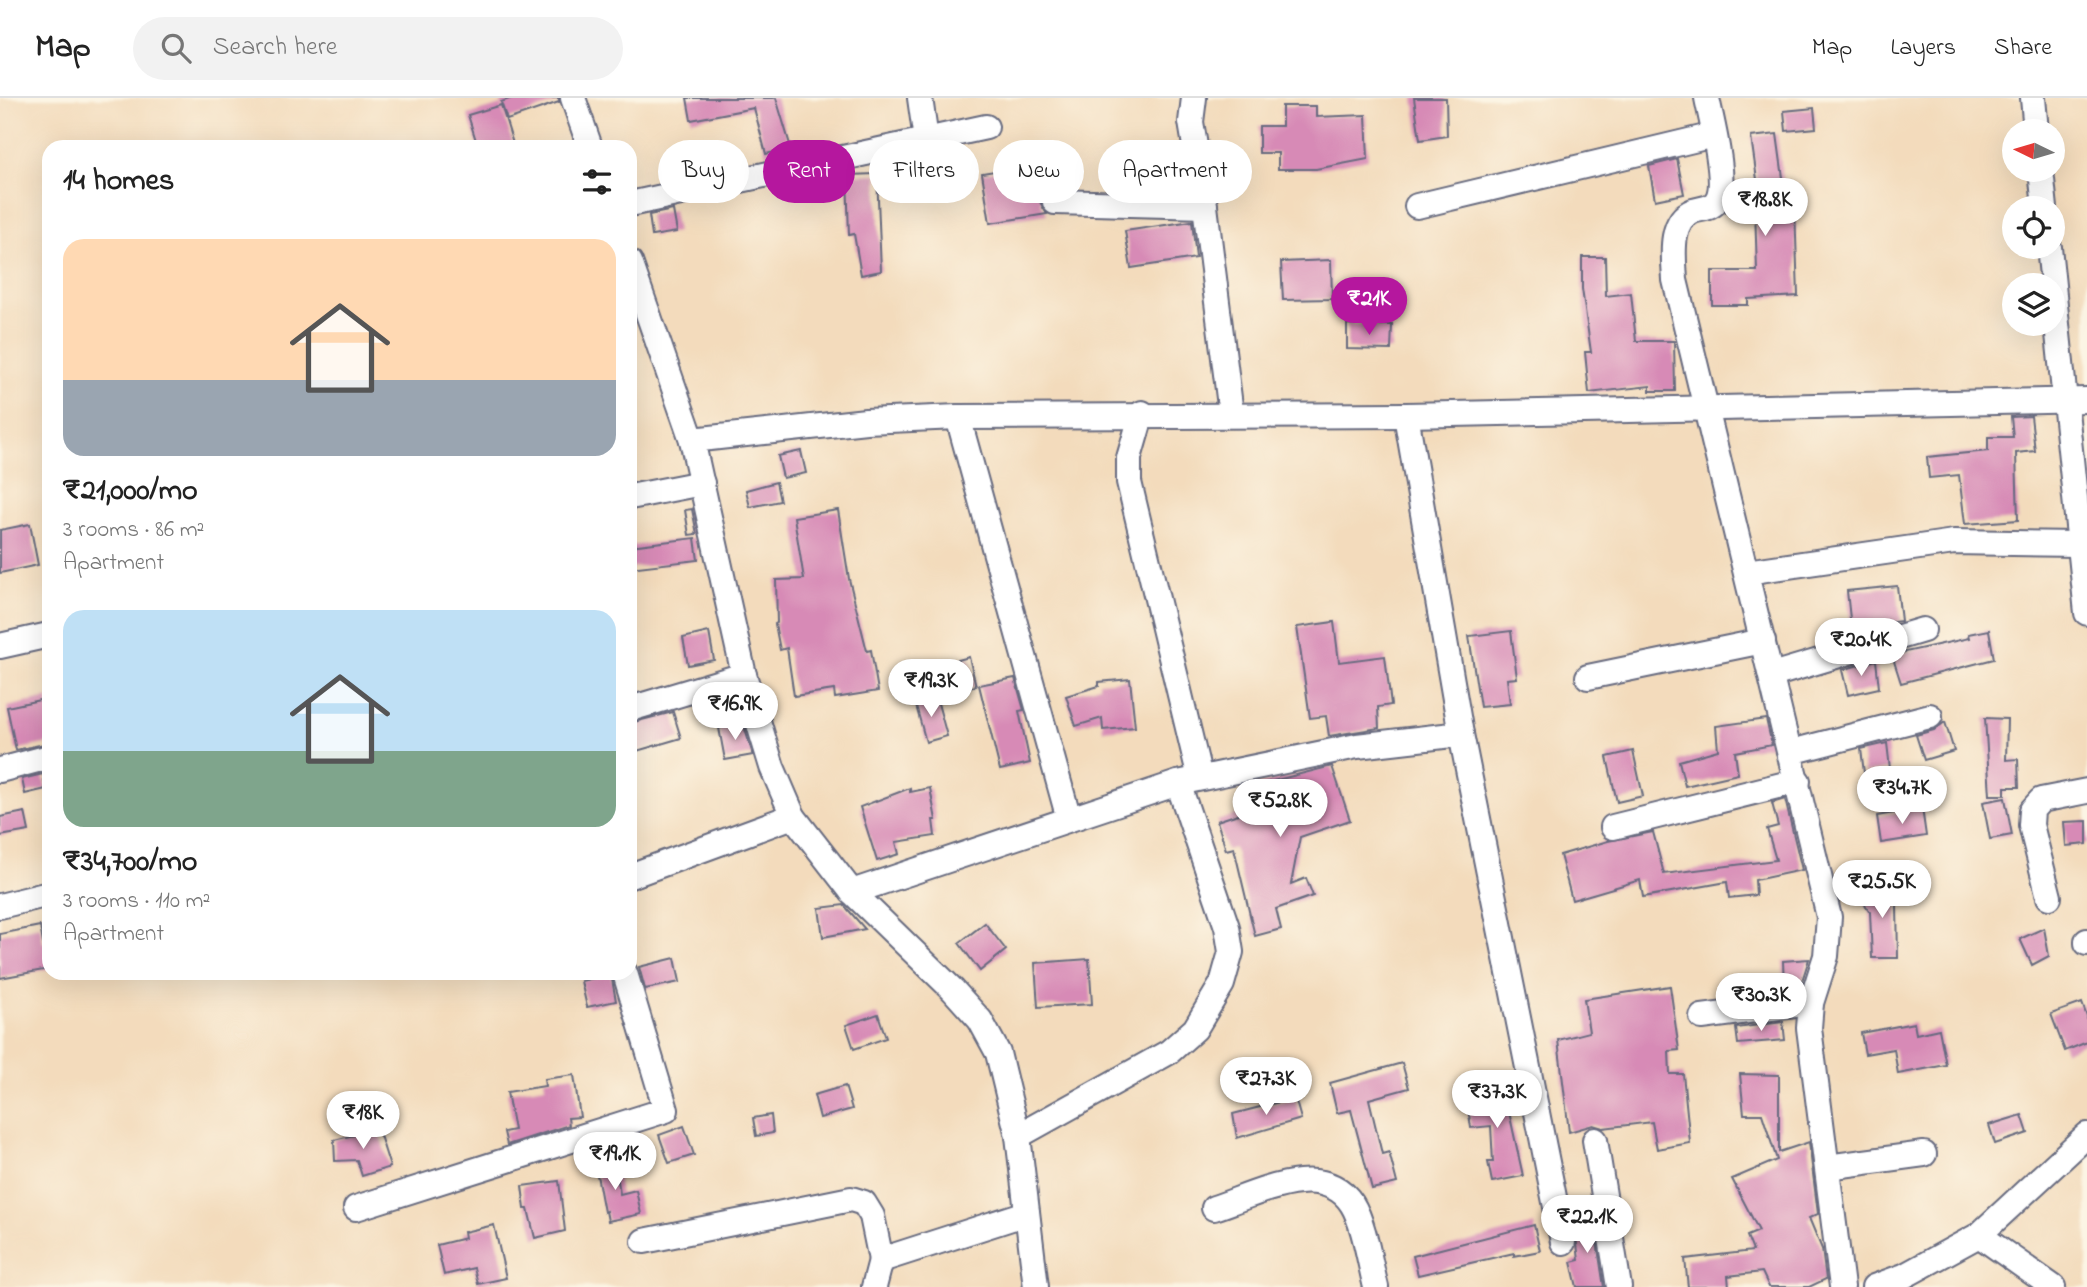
<!DOCTYPE html>
<html lang="en">
<head>
<meta charset="utf-8">
<style>
	:root { --surface:#fff; --page:#f2f2f2; --text:#222; --muted:#767676; --line:#e0e0e0; --accent:#b5179e }
	body { margin:0; font-family:"Indie Flower",sans-serif; background:var(--page); color:var(--text); height:100vh; display:flex; flex-direction:column; font-size:26px; white-space:nowrap }
	* { box-sizing:border-box; margin:0 }
	p { font-size:23px; color:var(--muted) }
	.icon { flex:none; width:38px; height:38px; fill:none; stroke:currentColor; stroke-width:2; stroke-linecap:round; stroke-linejoin:round }
	.map { position:relative; flex:1; overflow:hidden }
	.sheet { position:absolute; left:42px; top:42px; width:595px; height:840px; display:flex; flex-direction:column; background:var(--surface); border-radius:21px; box-shadow:0 7px 28px #0002 }
	.sheet>* { flex:none }
	.hud { position:absolute; left:658px; top:42px; width:665px; height:63px; display:flex; gap:14px }
	.needle { width:46px; rotate:275deg }
	.tools { position:absolute; left:2002px; top:21px; display:grid; gap:14px }
	.tools a { display:grid; place-items:center; width:63px; height:63px; border-radius:50%; background:var(--surface); box-shadow:0 7px 28px #0002; font-size:35px }
	.price { position:absolute; translate:-50% -60px; padding:0 16px; border-radius:24px; background:#fff; color:#222; font-size:23px; line-height:46px; filter:drop-shadow(0 2px 4px #0008) }
	.price::after { content:''; position:absolute; left:50%; top:42px; width:21px; height:16px; margin-left:-10px; background:inherit; clip-path:polygon(0 0,100% 0,50% 100%) }
	.price.on { background:var(--accent); color:#fff }
	ul { padding:0; list-style:none }
	li { display:grid; align-content:center; gap:14px; height:371px; padding:0 21px }
	li span { display:grid; place-items:center; height:217px; border-radius:21px; color:#555 }
	li>.icon { margin-inline-start:auto }
	span .icon { width:126px; height:126px; fill:#fffc; stroke-width:1 }
	li b { font-size:30px }
	h2 { display:flex; justify-content:space-between; align-items:center; height:84px; padding:0 21px; font-size:30px }
	.pill { padding:0 24px; border-radius:32px; background:var(--surface); box-shadow:0 7px 28px #0002; font-size:24px; line-height:63px }
	.pill.on { background:var(--accent); color:#fff }
	header { display:flex; align-items:center; gap:42px; box-sizing:border-box; height:98px; padding:0 35px; background:var(--surface); border-bottom:2px solid var(--line) }
	header strong { font-size:33px }
	nav { display:flex; gap:38px; margin-inline-start:auto; font-size:24px }
	.search { width:490px; height:63px; background:var(--page); display:flex; align-items:center; gap:18px; box-sizing:border-box; padding:0 24px; border-radius:38px; color:var(--muted); font-size:26px }
	.map>svg:first-child { display:block }
	.building { fill:#d78ab6 }
	.lines { fill:none; stroke-linecap:round; stroke-linejoin:round }
	.street-casing { stroke:#676b7f; stroke-width:28 }
	.street { stroke:#fff; stroke-width:24 }
</style>
</head>
<body>
<header>
<strong>Map</strong>
<div class="search"><svg class="icon" aria-label="search" viewBox="0 0 24 24"><circle cx="10" cy="10" r="6"/><path d="M15 15l6 6"/></svg>Search here</div>
<nav><a>Map</a><a>Layers</a><a>Share</a></nav>
</header>
<div class="map">
<svg width="2087" height="1189" viewBox="0 0 2087 1189">
	<rect width="100%" height="100%" fill="#fcf5e5"/>
	<filter id="ink" filterUnits="userSpaceOnUse"><feTurbulence type="fractalNoise" baseFrequency=".0143" numOctaves="2"/><feDisplacementMap in="SourceGraphic" scale="14" xChannelSelector="R" yChannelSelector="G"/><feConvolveMatrix kernelMatrix="1 2 1 2 8 2 1 2 1" color-interpolation-filters="sRGB"/></filter>
	<filter id="wash" filterUnits="userSpaceOnUse"><feTurbulence type="fractalNoise" baseFrequency=".00686" numOctaves="4" result="noise"/><feDisplacementMap in="SourceGraphic" scale="28" xChannelSelector="R" yChannelSelector="G"/><feGaussianBlur stdDeviation="1.57" result="paint"/><feColorMatrix in="noise" values="0 0 0 0 0 0 0 0 0 0 0 0 0 0 0 0 0 1.4 0 .05"/><feComposite in="paint" operator="in"/></filter>
	<g filter="url(#wash)">
		<rect width="100%" height="100%" fill="#f3dbbc"/>
		<g id="blocks">
			<g class="building">
				<path d="M 512,0 L 559,0 L 559,4 L 507,22 L 501,4 Z"/>
				<path d="M 687,0 L 776,0 L 791,50 L 766,56 L 754,10 L 691,22 Z"/>
				<path d="M 1414,0 L 1446,0 L 1447,38 L 1420,42 Z"/>
				<path d="M 501,7 L 514,49 L 478,49 L 468,17 Z"/>
				<path d="M 1282,8 L 1316,8 L 1316,19 L 1366,17 L 1368,61 L 1316,71 L 1278,71 L 1278,55 L 1259,55 L 1259,28 L 1282,28 Z"/>
				<path d="M 1814,10 L 1816,30 L 1786,33 L 1784,13 Z"/>
				<path d="M 1777,36 L 1787,109 L 1795,109 L 1798,198 L 1748,201 L 1748,207 L 1712,207 L 1712,173 L 1757,173 L 1755,110 L 1761,110 L 1751,39 Z"/>
				<path d="M 1677,61 L 1684,96 L 1655,102 L 1649,68 Z"/>
				<path d="M 1044,65 L 1048,91 L 1040,104 L 1047,116 L 990,125 L 982,75 Z"/>
				<path d="M 877,76 L 881,173 L 861,177 L 854,136 L 849,137 L 847,77 Z"/>
				<path d="M 673,112 L 677,134 L 652,138 L 649,117 Z"/>
				<path d="M 1192,123 L 1196,160 L 1131,170 L 1125,133 Z"/>
				<path d="M 1582,159 L 1605,159 L 1606,198 L 1631,195 L 1636,243 L 1674,243 L 1675,293 L 1650,293 L 1650,288 L 1589,295 L 1585,254 L 1591,254 L 1582,191 Z"/>
				<path d="M 1331,162 L 1332,201 L 1283,202 L 1281,164 Z"/>
				<path d="M 1347,226 L 1392,227 L 1391,252 L 1347,251 Z"/>
				<path d="M 2031,318 L 2035,353 L 2016,355 L 2018,422 L 1965,426 L 1959,377 L 1929,380 L 1927,359 L 1988,353 L 1988,339 L 2013,339 L 2011,319 Z"/>
				<path d="M 801,353 L 806,375 L 783,380 L 778,358 Z"/>
				<path d="M 776,384 L 780,403 L 750,409 L 746,392 Z"/>
				<path d="M 692,411 L 697,436 L 689,437 L 685,412 Z"/>
				<path d="M 838,412 L 849,481 L 867,553 L 871,552 L 878,593 L 835,600 L 834,592 L 794,598 L 787,550 L 780,552 L 775,526 L 777,525 L 776,482 L 804,481 L 794,419 Z"/>
				<path d="M 30,426 L 38,467 L 0,475 L 0,432 Z"/>
				<path d="M 695,440 L 698,462 L 630,470 L 630,448 Z"/>
				<path d="M 1897,488 L 1901,523 L 1851,530 L 1847,493 Z"/>
				<path d="M 1334,524 L 1339,564 L 1385,558 L 1391,607 L 1378,609 L 1379,630 L 1329,638 L 1326,618 L 1310,620 L 1297,529 Z"/>
				<path d="M 1989,532 L 1994,561 L 1901,585 L 1892,557 L 1969,540 L 1968,536 Z"/>
				<path d="M 1511,533 L 1517,580 L 1507,581 L 1510,606 L 1480,609 L 1469,538 Z"/>
				<path d="M 709,534 L 714,562 L 688,567 L 683,540 Z"/>
				<path d="M 969,559 L 976,588 L 948,595 L 940,567 Z"/>
				<path d="M 1876,562 L 1879,590 L 1848,597 L 1842,572 Z"/>
				<path d="M 1015,580 L 1024,612 L 1019,613 L 1030,665 L 1000,672 L 979,587 Z"/>
				<path d="M 1130,581 L 1135,629 L 1103,632 L 1102,620 L 1076,628 L 1066,598 L 1099,588 L 1099,584 Z"/>
				<path d="M 936,598 L 947,638 L 926,644 L 915,604 Z"/>
				<path d="M 49,600 L 49,645 L 16,652 L 7,609 Z"/>
				<path d="M 673,614 L 681,640 L 630,655 L 630,625 Z"/>
				<path d="M 1985,620 L 2007,621 L 2006,662 L 2018,661 L 2019,689 L 2005,689 L 2005,697 L 1990,697 Z"/>
				<path d="M 1766,621 L 1772,647 L 1735,654 L 1738,676 L 1685,688 L 1679,663 L 1718,652 L 1716,628 Z"/>
				<path d="M 1945,624 L 1954,653 L 1924,662 L 1916,637 L 1934,632 Z"/>
				<path d="M 743,625 L 753,657 L 725,662 L 719,630 Z"/>
				<path d="M 1887,645 L 1890,671 L 1864,675 L 1861,651 Z"/>
				<path d="M 1633,653 L 1643,698 L 1617,704 L 1607,659 Z"/>
				<path d="M 1332,668 L 1350,722 L 1300,739 L 1291,786 L 1306,780 L 1313,798 L 1276,811 L 1281,831 L 1255,838 L 1234,750 L 1226,752 L 1217,723 L 1247,713 L 1241,691 Z"/>
				<path d="M 43,676 L 46,691 L 25,696 L 22,681 Z"/>
				<path d="M 910,690 L 910,694 L 930,690 L 936,722 L 933,722 L 935,738 L 896,744 L 899,756 L 877,763 L 860,709 Z"/>
				<path d="M 2005,700 L 2012,737 L 1990,741 L 1983,704 Z"/>
				<path d="M 1785,701 L 1802,772 L 1755,782 L 1756,797 L 1729,800 L 1727,784 L 1643,799 L 1640,782 L 1572,802 L 1560,757 L 1608,743 L 1653,734 L 1664,776 L 1776,762 L 1767,731 L 1778,728 L 1772,705 Z"/>
				<path d="M 1922,710 L 1926,738 L 1881,745 L 1877,718 Z"/>
				<path d="M 25,714 L 29,733 L 0,738 L 0,719 Z"/>
				<path d="M 2087,723 L 2087,746 L 2066,748 L 2064,724 Z"/>
				<path d="M 1879,779 L 1897,807 L 1898,860 L 1872,860 L 1870,814 L 1857,794 Z"/>
				<path d="M 844,807 L 865,831 L 823,839 L 819,810 Z"/>
				<path d="M 985,825 L 1006,852 L 980,873 L 959,845 Z"/>
				<path d="M 40,828 L 43,845 L 47,844 L 49,871 L 0,880 L 0,836 Z"/>
				<path d="M 2044,830 L 2049,858 L 2032,867 L 2020,841 Z"/>
				<path d="M 675,860 L 680,884 L 645,891 L 639,869 Z"/>
				<path d="M 1089,861 L 1092,906 L 1038,909 L 1035,865 Z"/>
				<path d="M 1809,861 L 1801,886 L 1784,887 L 1783,863 Z"/>
				<path d="M 611,876 L 616,903 L 587,909 L 581,883 Z"/>
				<path d="M 1670,888 L 1679,952 L 1669,953 L 1670,976 L 1683,976 L 1690,1045 L 1657,1051 L 1652,1024 L 1603,1030 L 1593,1027 L 1569,1034 L 1558,942 L 1589,934 L 1584,901 Z"/>
				<path d="M 2082,905 L 2087,919 L 2087,944 L 2065,953 L 2051,916 Z"/>
				<path d="M 878,916 L 886,940 L 854,951 L 846,927 Z"/>
				<path d="M 1783,924 L 1785,942 L 1738,946 L 1736,930 Z"/>
				<path d="M 1914,925 L 1916,936 L 1939,931 L 1946,967 L 1898,976 L 1894,951 L 1865,956 L 1861,935 Z"/>
				<path d="M 1402,965 L 1409,990 L 1369,1001 L 1382,1056 L 1389,1054 L 1397,1085 L 1372,1091 L 1351,1012 L 1337,1015 L 1330,985 Z"/>
				<path d="M 1740,976 L 1779,977 L 1779,1054 L 1809,1044 L 1818,1116 L 1809,1120 L 1822,1151 L 1826,1181 L 1809,1189 L 1769,1189 L 1762,1174 L 1728,1178 L 1729,1189 L 1688,1189 L 1685,1161 L 1753,1153 L 1747,1138 L 1759,1133 L 1732,1081 L 1777,1062 L 1762,1016 L 1744,1016 Z"/>
				<path d="M 574,977 L 580,1019 L 568,1020 L 569,1027 L 507,1047 L 504,1034 L 514,1032 L 507,994 L 545,988 L 544,981 Z"/>
				<path d="M 845,988 L 852,1011 L 820,1020 L 814,997 Z"/>
				<path d="M 1510,988 L 1513,1013 L 1509,1014 L 1523,1078 L 1492,1084 L 1488,1064 L 1493,1064 L 1491,1028 L 1471,1030 L 1466,997 Z"/>
				<path d="M 1295,1000 L 1301,1021 L 1237,1040 L 1233,1016 Z"/>
				<path d="M 771,1017 L 773,1035 L 756,1038 L 753,1020 Z"/>
				<path d="M 2022,1017 L 2028,1035 L 1995,1046 L 1989,1027 Z"/>
				<path d="M 684,1028 L 694,1057 L 669,1065 L 659,1037 Z"/>
				<path d="M 378,1031 L 390,1069 L 362,1078 L 357,1062 L 335,1063 L 334,1042 Z"/>
				<path d="M 614,1057 L 620,1096 L 636,1092 L 641,1116 L 608,1123 L 606,1113 L 604,1114 L 594,1061 Z"/>
				<path d="M 559,1083 L 565,1133 L 535,1140 L 528,1111 L 525,1111 L 522,1088 Z"/>
				<path d="M 1590,1117 L 1597,1144 L 1604,1189 L 1577,1189 L 1571,1164 L 1579,1162 L 1574,1121 Z"/>
				<path d="M 494,1127 L 506,1180 L 478,1186 L 474,1170 L 444,1177 L 437,1147 L 465,1140 L 464,1134 Z"/>
				<path d="M 1534,1127 L 1540,1153 L 1514,1158 L 1514,1155 L 1418,1177 L 1413,1158 Z"/>
			</g>
		</g>
	</g>
	<g filter="url(#ink)">
		<use href="#blocks" fill-opacity="0" stroke="#676b7f" stroke-width="2"/>
		<g class="lines">
			<defs>
				<g id="street">
					<path d="M 573,0 L 590,49"/>
					<path d="M 920,0 L 926,42"/>
					<path d="M 1194,0 L 1191,24 L 1205,108 L 1231,316"/>
					<path d="M 1707,0 C 1711,21 1728,85 1717,102 C 1712,111 1702,110 1693,113 C 1668,123 1674,161 1675,182 L 1829,819 L 1826,858 L 1811,905 L 1809,930 L 1842,1189"/>
					<path d="M 2033,0 L 2036,33"/>
					<path d="M 2041,72 L 2045,110"/>
					<path d="M 1055,104 L 1205,108"/>
					<path d="M 630,106 L 986,29"/>
					<path d="M 1417,108 L 1714,37"/>
					<path d="M 2049,149 L 2087,515"/>
					<path d="M 630,164 L 692,342 L 744,577 L 772,669 L 793,718 L 852,794 L 953,892 L 980,922 L 998,955 L 1018,1038 L 1036,1189"/>
					<path d="M 1142,315 L 1129,360 L 1129,384 L 1200,680"/>
					<path d="M 1406,317 L 1461,636"/>
					<path d="M 958,319 L 1069,721"/>
					<path d="M 692,342 L 866,323 L 958,319 L 1406,317 L 2087,302"/>
					<path d="M 630,399 L 702,385"/>
					<path d="M 1746,474 L 1954,444 L 2078,446"/>
					<path d="M 0,548 L 49,537"/>
					<path d="M 1772,577 L 1923,532"/>
					<path d="M 1588,579 L 1763,543"/>
					<path d="M 630,611 L 744,577"/>
					<path d="M 1791,654 L 1930,618"/>
					<path d="M 0,672 L 49,659"/>
					<path d="M 1613,729 L 1798,683"/>
					<path d="M 630,778 L 793,718"/>
					<path d="M 852,794 L 1178,685 L 1357,648 L 1461,636 L 1563,1144"/>
					<path d="M 2049,799 L 2031,727 L 2032,712 L 2041,702 L 2087,693"/>
					<path d="M 0,808 L 49,796"/>
					<path d="M 2087,843 L 2087,845"/>
					<path d="M 1702,919 L 1811,905"/>
					<path d="M 1018,1038 L 1169,954 L 1195,931 L 1222,886 L 1231,854 L 1227,829 L 1178,685"/>
					<path d="M 1595,1042 L 1619,1189"/>
					<path d="M 1827,1069 L 1924,1056"/>
					<path d="M 356,1110 L 666,1012 L 625,875"/>
					<path d="M 1214,1110 C 1255,1097 1322,1060 1352,1106 C 1364,1125 1370,1166 1376,1189"/>
					<path d="M 1979,1137 L 2053,1189"/>
					<path d="M 644,1143 L 851,1101 L 864,1105 L 872,1118 L 881,1162"/>
					<path d="M 874,1189 L 881,1162 L 1027,1115"/>
					<path d="M 1874,1189 L 1904,1178 L 1979,1137 L 2087,1037"/>
				</g>
			</defs>
			<use href="#street" class="street-casing"/>
			<use href="#street" class="street"/>
		</g>
	</g>
</svg>
<div class="tools">
<a><svg class="needle" viewBox="-14 -14 28 28"><path d="M0-13l5 13h-10z" fill="#e53935"/><path d="M0 13l5-13h-10z" fill="#767676"/></svg></a>
<a><svg class="icon" aria-label="locate" viewBox="0 0 24 24"><circle cx="12" cy="12" r="6"/><path d="M12 2v4M12 18v4M2 12h4M18 12h4"/></svg></a>
<a><svg class="icon" aria-label="layers" viewBox="0 0 24 24"><path d="M12 4l9 5-9 5-9-5zM3 14l9 5 9-5"/></svg></a>
</div>
<b class="price" style="left:1765px;top:140px">₹18.8K</b>
<b class="price on" style="left:1369px;top:239px">₹21K</b>
<b class="price" style="left:1861px;top:580px">₹20.4K</b>
<b class="price" style="left:931px;top:621px">₹19.3K</b>
<b class="price" style="left:735px;top:644px">₹16.9K</b>
<b class="price" style="left:1902px;top:728px">₹34.7K</b>
<b class="price" style="left:1280px;top:741px">₹52.8K</b>
<b class="price" style="left:1882px;top:822px">₹25.5K</b>
<b class="price" style="left:1761px;top:935px">₹30.3K</b>
<b class="price" style="left:1266px;top:1019px">₹27.3K</b>
<b class="price" style="left:1497px;top:1032px">₹37.3K</b>
<b class="price" style="left:363px;top:1053px">₹18K</b>
<b class="price" style="left:615px;top:1094px">₹19.1K</b>
<b class="price" style="left:1587px;top:1157px">₹22.1K</b>
<div class="hud">
<a class="pill">Buy</a>
<a class="pill on">Rent</a>
<a class="pill">Filters</a>
<a class="pill">New</a>
<a class="pill">Apartment</a>
</div>
<section class="sheet">
<h2>14 homes<svg class="icon" aria-label="filters" viewBox="0 0 24 24"><path d="M4 7h16M4 17h16"/><circle cx="9" cy="7" r="2"/><circle cx="15" cy="17" r="2"/></svg></h2>
<ul>
<li><span style="background:linear-gradient(#ffd9b3 65%,#9aa5b1 0)"><svg class="icon" aria-label="home" viewBox="0 0 24 24"><path d="M3 11l9-7 9 7M6 9v11h12V9"/></svg></span><div><b>₹21,000/mo</b><p>3 rooms · 86 m²</p><p>Apartment</p></div></li>
<li><span style="background:linear-gradient(#bfe0f5 65%,#7fa58c 0)"><svg class="icon" aria-label="home" viewBox="0 0 24 24"><path d="M3 11l9-7 9 7M6 9v11h12V9"/></svg></span><div><b>₹34,700/mo</b><p>3 rooms · 110 m²</p><p>Apartment</p></div></li>
</ul>
</section>
</div>
</body>
</html>
